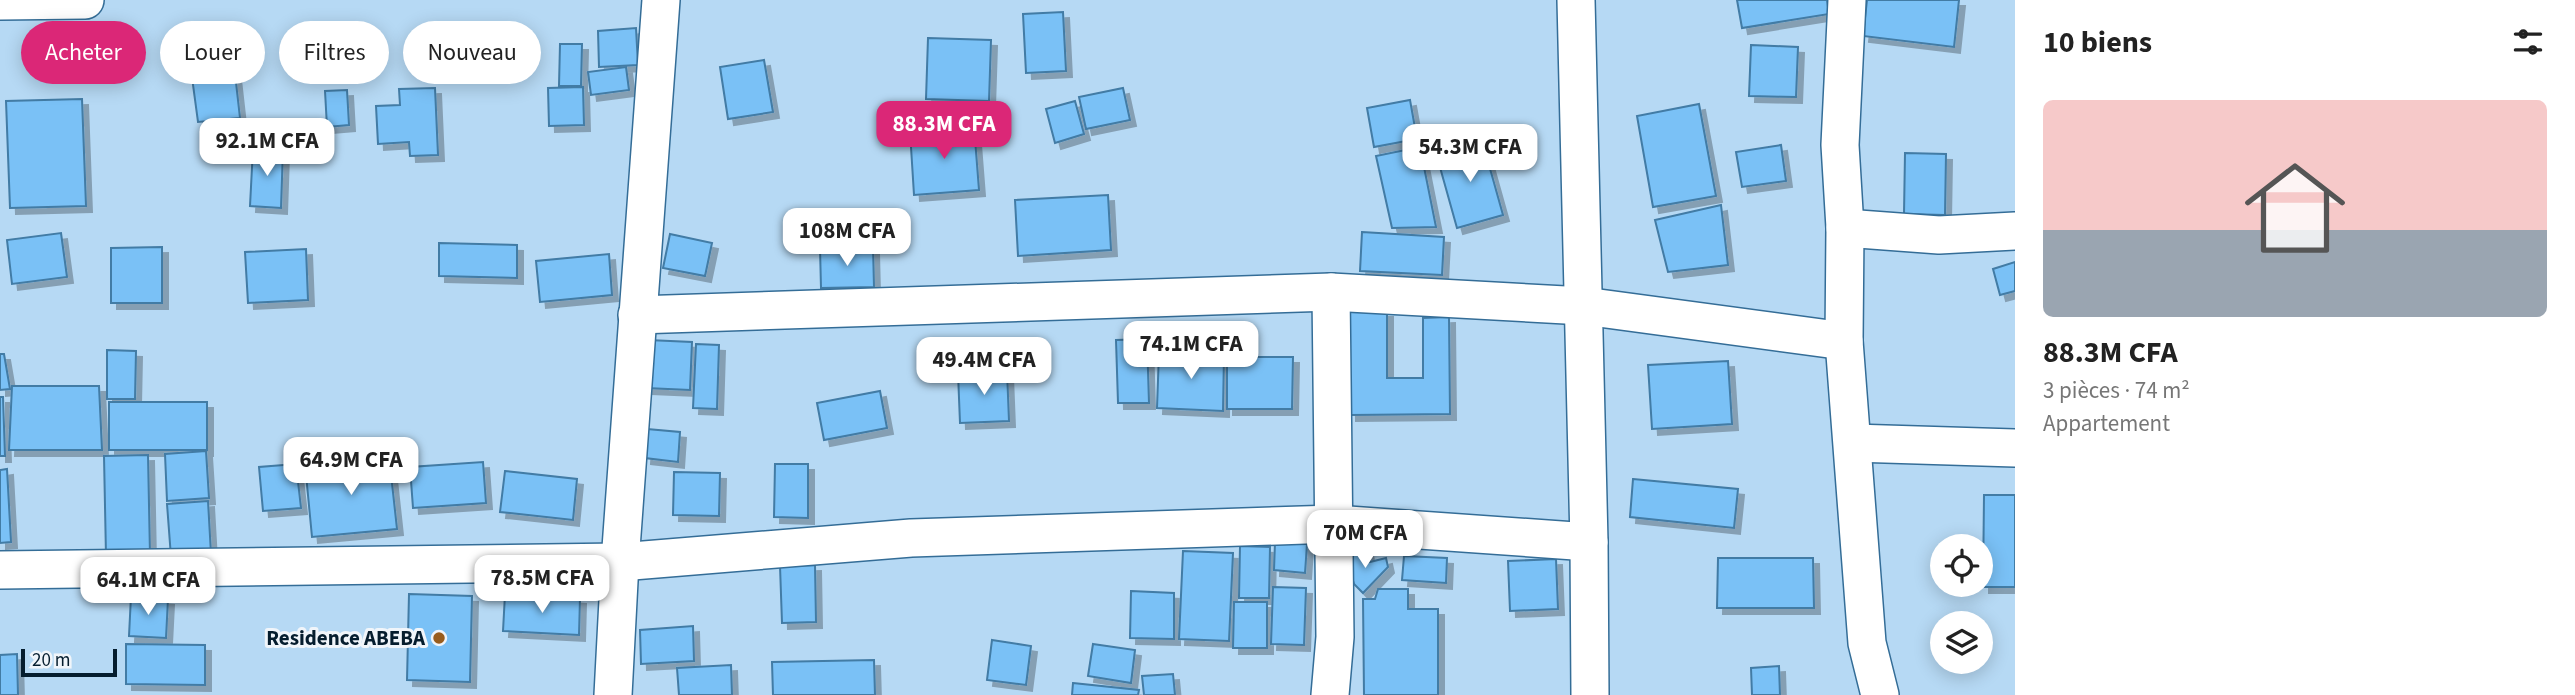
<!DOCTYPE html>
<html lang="fr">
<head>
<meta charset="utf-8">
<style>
	:root { --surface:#fff; --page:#f2f2f2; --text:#222; --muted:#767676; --line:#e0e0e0; --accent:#db2777 }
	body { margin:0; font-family:"Source Sans 3",sans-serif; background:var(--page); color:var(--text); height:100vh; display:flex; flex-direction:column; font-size:26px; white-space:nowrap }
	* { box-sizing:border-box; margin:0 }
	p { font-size:23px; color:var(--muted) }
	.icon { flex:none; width:38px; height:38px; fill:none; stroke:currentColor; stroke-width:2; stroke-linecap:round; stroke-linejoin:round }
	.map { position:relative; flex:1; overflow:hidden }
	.drawer { display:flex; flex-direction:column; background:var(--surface); width:560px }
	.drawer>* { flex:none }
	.top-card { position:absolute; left:21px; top:21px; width:665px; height:63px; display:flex; gap:14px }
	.fabs { position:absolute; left:1930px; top:534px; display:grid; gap:14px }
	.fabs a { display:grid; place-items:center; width:63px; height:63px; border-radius:50%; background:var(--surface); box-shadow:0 4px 18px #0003; font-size:35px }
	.scale { position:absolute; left:21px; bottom:18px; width:96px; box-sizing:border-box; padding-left:7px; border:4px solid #051d2e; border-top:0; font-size:19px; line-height:24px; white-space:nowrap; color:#051d2e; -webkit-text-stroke:5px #f0f5fa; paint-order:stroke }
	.price { position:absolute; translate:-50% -60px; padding:0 16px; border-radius:14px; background:#fff; color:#222; font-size:23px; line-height:46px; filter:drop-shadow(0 2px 4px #0008) }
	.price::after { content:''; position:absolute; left:50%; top:42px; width:21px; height:16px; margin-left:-10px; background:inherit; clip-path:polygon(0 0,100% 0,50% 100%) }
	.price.current { background:var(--accent); color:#fff }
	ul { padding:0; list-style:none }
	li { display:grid; align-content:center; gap:14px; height:371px; padding:0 28px }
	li+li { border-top:2px solid var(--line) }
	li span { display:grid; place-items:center; height:217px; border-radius:10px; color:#555 }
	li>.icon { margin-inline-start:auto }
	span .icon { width:126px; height:126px; fill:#fffc; stroke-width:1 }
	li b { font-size:30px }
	h2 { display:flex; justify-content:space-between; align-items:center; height:84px; padding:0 28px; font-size:30px }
	.chip { padding:0 24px; border-radius:32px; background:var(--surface); box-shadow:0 4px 18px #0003; font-size:24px; line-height:63px }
	.chip.current { background:var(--accent); color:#fff }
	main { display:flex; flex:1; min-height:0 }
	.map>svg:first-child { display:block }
	.building { fill:#7ac1f6; stroke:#427ba5; stroke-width:2; filter:url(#shadow) }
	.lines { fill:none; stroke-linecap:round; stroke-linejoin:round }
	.minor-casing { stroke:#346d97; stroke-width:40 }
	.minor { stroke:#fff; stroke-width:37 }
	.poi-dot { fill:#985d1e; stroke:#f0f5fa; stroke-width:2.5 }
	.labels { text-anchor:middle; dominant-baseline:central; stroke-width:6; stroke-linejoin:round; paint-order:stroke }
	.poi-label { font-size:21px; font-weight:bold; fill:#051d2e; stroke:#f0f5fa; text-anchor:end }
</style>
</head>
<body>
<main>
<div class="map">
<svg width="2015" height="695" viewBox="0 0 2015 695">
	<defs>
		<filter id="shadow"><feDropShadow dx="6" dy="6" stdDeviation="0" flood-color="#0004"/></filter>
	</defs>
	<rect width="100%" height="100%" fill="#b6d9f4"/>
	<g class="building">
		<path d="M 1737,0 L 1827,0 L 1829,14 L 1742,28 Z"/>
		<path d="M 1867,0 L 1959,0 L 1954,47 L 1863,36 Z"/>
		<path d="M 1063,12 L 1066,71 L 1026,73 L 1023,14 Z"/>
		<path d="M 636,28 L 638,65 L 599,67 L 598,31 Z"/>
		<path d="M 928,38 L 991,40 L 989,101 L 926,99 Z"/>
		<path d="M 560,44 L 582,44 L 581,86 L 559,86 Z"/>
		<path d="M 1751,45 L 1798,47 L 1796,97 L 1749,96 Z"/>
		<path d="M 764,60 L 773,112 L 728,119 L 720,67 Z"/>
		<path d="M 234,65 L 240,118 L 198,122 L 191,70 Z"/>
		<path d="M 626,67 L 629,90 L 591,95 L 588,72 Z"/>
		<path d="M 583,87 L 584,125 L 549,126 L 548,88 Z"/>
		<path d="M 435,88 L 438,155 L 410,156 L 409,142 L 378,144 L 376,106 L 400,105 L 399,89 Z"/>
		<path d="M 1123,88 L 1130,120 L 1086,129 L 1079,97 Z"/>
		<path d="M 347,90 L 349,125 L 327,127 L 325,91 Z"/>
		<path d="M 82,99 L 86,206 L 10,208 L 6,101 Z"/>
		<path d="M 1410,100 L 1417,139 L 1374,147 L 1367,108 Z"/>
		<path d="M 1075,101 L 1084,134 L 1055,143 L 1046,109 Z"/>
		<path d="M 1699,104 L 1716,196 L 1653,207 L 1637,116 Z"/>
		<path d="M 974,126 L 979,190 L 914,195 L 910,131 Z"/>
		<path d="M 1482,140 L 1503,215 L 1457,228 L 1436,153 Z"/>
		<path d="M 1781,145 L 1786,181 L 1742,187 L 1736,152 Z"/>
		<path d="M 1420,147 L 1436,227 L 1392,228 L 1376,156 Z"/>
		<path d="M 253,148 L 283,149 L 281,208 L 250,206 Z"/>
		<path d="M 1905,153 L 1946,154 L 1945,215 L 1904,214 Z"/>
		<path d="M 1108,195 L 1111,250 L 1018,256 L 1015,200 Z"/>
		<path d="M 1721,205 L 1728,265 L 1668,272 L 1655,220 Z"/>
		<path d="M 1362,232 L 1444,237 L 1442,275 L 1360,271 Z"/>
		<path d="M 61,233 L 67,277 L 12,284 L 7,240 Z"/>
		<path d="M 670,234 L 712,243 L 705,276 L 663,268 Z"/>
		<path d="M 439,243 L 517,245 L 517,278 L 439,276 Z"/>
		<path d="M 162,247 L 162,303 L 111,303 L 111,248 Z"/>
		<path d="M 873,247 L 874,287 L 821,288 L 820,248 Z"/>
		<path d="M 306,249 L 308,300 L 248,303 L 245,252 Z"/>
		<path d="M 609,254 L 612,295 L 540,302 L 536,261 Z"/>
		<path d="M 2015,262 L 2015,291 L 2000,295 L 1993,269 Z"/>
		<path d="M 1349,311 L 1387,311 L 1387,378 L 1423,378 L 1423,318 L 1449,317 L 1450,414 L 1350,415 Z"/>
		<path d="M 1147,339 L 1149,403 L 1118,403 L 1116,340 Z"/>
		<path d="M 648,340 L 692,342 L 690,390 L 646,388 Z"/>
		<path d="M 696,344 L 719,345 L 717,409 L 693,408 Z"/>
		<path d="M 107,350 L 136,351 L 135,399 L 107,399 Z"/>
		<path d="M 1159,352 L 1224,354 L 1223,411 L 1157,408 Z"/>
		<path d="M 0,354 L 4,354 L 10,389 L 0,390 Z"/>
		<path d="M 1227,357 L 1293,357 L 1292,409 L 1227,409 Z"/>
		<path d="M 1728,361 L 1732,424 L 1652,429 L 1648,365 Z"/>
		<path d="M 1007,371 L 1009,421 L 960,423 L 958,373 Z"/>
		<path d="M 12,386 L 99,386 L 102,450 L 9,450 Z"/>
		<path d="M 880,391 L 887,428 L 824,440 L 817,403 Z"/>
		<path d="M 0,397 L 3,397 L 5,456 L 0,456 Z"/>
		<rect x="109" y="402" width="98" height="48"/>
		<path d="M 647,429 L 680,432 L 678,462 L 645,458 Z"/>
		<path d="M 206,451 L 209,498 L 167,501 L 165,454 Z"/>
		<path d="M 148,455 L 150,555 L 106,556 L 104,456 Z"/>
		<path d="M 389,456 L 397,529 L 312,537 L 305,464 Z"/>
		<path d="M 483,462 L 486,503 L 413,508 L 410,467 Z"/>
		<path d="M 296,464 L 301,508 L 263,511 L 259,467 Z"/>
		<path d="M 775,464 L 808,464 L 808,518 L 774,517 Z"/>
		<path d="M 7,469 L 11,542 L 0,543 L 0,470 Z"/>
		<path d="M 505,471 L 577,479 L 573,520 L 500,512 Z"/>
		<path d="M 674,472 L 720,473 L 719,516 L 673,515 Z"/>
		<path d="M 1633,479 L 1738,489 L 1734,528 L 1630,517 Z"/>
		<path d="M 1984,495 L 2015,495 L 2015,587 L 1983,587 Z"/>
		<path d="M 208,501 L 211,554 L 171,557 L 167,504 Z"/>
		<path d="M 1275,542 L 1307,544 L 1305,573 L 1274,570 Z"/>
		<path d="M 1240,546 L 1270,547 L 1269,598 L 1239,598 Z"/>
		<path d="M 1367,550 L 1370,562 L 1386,558 L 1388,567 L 1363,593 L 1354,584 L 1346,556 Z"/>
		<path d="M 1183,551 L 1233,553 L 1229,641 L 1179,639 Z"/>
		<path d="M 1404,556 L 1447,558 L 1446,583 L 1402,580 Z"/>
		<path d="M 1718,558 L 1813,558 L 1814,608 L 1717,608 Z"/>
		<path d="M 1556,559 L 1558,609 L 1510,611 L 1508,561 Z"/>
		<path d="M 815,565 L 816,622 L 782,623 L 780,566 Z"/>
		<path d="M 1273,587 L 1306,588 L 1304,645 L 1271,644 Z"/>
		<path d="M 1378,589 L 1408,589 L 1408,609 L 1438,609 L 1438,695 L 1364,695 L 1363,599 L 1375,599 Z"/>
		<path d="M 1131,591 L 1174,593 L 1174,639 L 1130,638 Z"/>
		<path d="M 409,594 L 472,596 L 470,682 L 407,680 Z"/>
		<path d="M 505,594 L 580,598 L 579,635 L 503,631 Z"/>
		<path d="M 131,596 L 168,599 L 166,638 L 129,636 Z"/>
		<path d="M 1234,602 L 1267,602 L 1267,648 L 1233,648 Z"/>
		<path d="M 693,626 L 694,661 L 641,664 L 640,630 Z"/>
		<path d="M 992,640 L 1031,646 L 1026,685 L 987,680 Z"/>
		<path d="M 126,644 L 205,645 L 205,685 L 126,684 Z"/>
		<path d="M 1093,644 L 1135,650 L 1131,683 L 1088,676 Z"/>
		<path d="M 17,654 L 18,695 L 0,695 L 0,655 Z"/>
		<path d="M 874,660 L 875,695 L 773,695 L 772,662 Z"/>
		<path d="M 731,665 L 732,695 L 679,695 L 677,668 Z"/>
		<path d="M 1779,666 L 1780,695 L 1752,695 L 1751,668 Z"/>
		<path d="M 1173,674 L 1175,695 L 1144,695 L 1142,676 Z"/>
		<path d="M 1073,683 L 1139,690 L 1138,695 L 1072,695 Z"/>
	</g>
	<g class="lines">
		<defs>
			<g id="minor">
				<path d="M 1576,0 L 1589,542 L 1590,695"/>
				<path d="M 1847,0 L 1840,145 L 1845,228 L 1844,341 L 1867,643 L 1880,695"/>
				<path d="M 0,1 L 85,0"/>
				<path d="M 1845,228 L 1939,235 L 2015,231"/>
				<path d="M 637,315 L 1331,292 L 1584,306 L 1844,341"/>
				<path d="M 1853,443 L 2015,448"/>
				<path d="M 0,570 L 620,562 L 911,538 L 1334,524 L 1589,542"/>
				<path d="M 613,695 L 620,562 L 661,0"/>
				<path d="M 1330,695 L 1335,637 L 1331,292"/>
			</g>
		</defs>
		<use href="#minor" class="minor-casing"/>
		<use href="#minor" class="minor"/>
	</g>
	<circle class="poi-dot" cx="439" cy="638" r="7"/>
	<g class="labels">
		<g class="poi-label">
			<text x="425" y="638">Residence ABEBA</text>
		</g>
	</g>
</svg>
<div class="fabs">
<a><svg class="icon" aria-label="locate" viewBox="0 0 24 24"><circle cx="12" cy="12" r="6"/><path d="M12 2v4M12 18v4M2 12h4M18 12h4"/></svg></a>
<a><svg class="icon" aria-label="layers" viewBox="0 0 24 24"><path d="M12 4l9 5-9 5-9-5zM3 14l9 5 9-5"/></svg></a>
</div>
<div class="scale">20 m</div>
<b class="price current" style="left:944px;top:161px">88.3M CFA</b>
<b class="price" style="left:267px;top:178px">92.1M CFA</b>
<b class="price" style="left:1470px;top:184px">54.3M CFA</b>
<b class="price" style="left:847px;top:268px">108M CFA</b>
<b class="price" style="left:1191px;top:381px">74.1M CFA</b>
<b class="price" style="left:984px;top:397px">49.4M CFA</b>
<b class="price" style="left:351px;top:497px">64.9M CFA</b>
<b class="price" style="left:1365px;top:570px">70M CFA</b>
<b class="price" style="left:542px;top:615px">78.5M CFA</b>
<b class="price" style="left:148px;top:617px">64.1M CFA</b>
<div class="top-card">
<a class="chip current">Acheter</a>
<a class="chip">Louer</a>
<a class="chip">Filtres</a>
<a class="chip">Nouveau</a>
</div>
</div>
<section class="drawer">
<h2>10 biens<svg class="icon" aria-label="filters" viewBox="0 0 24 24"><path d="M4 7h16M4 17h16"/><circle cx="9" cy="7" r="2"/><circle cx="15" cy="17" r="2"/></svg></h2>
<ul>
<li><span style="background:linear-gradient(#f6c9c9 60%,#9aa5b1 0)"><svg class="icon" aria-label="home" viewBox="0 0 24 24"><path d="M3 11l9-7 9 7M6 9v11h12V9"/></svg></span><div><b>88.3M CFA</b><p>3 pièces · 74 m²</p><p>Appartement</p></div></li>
</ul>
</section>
</main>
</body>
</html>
